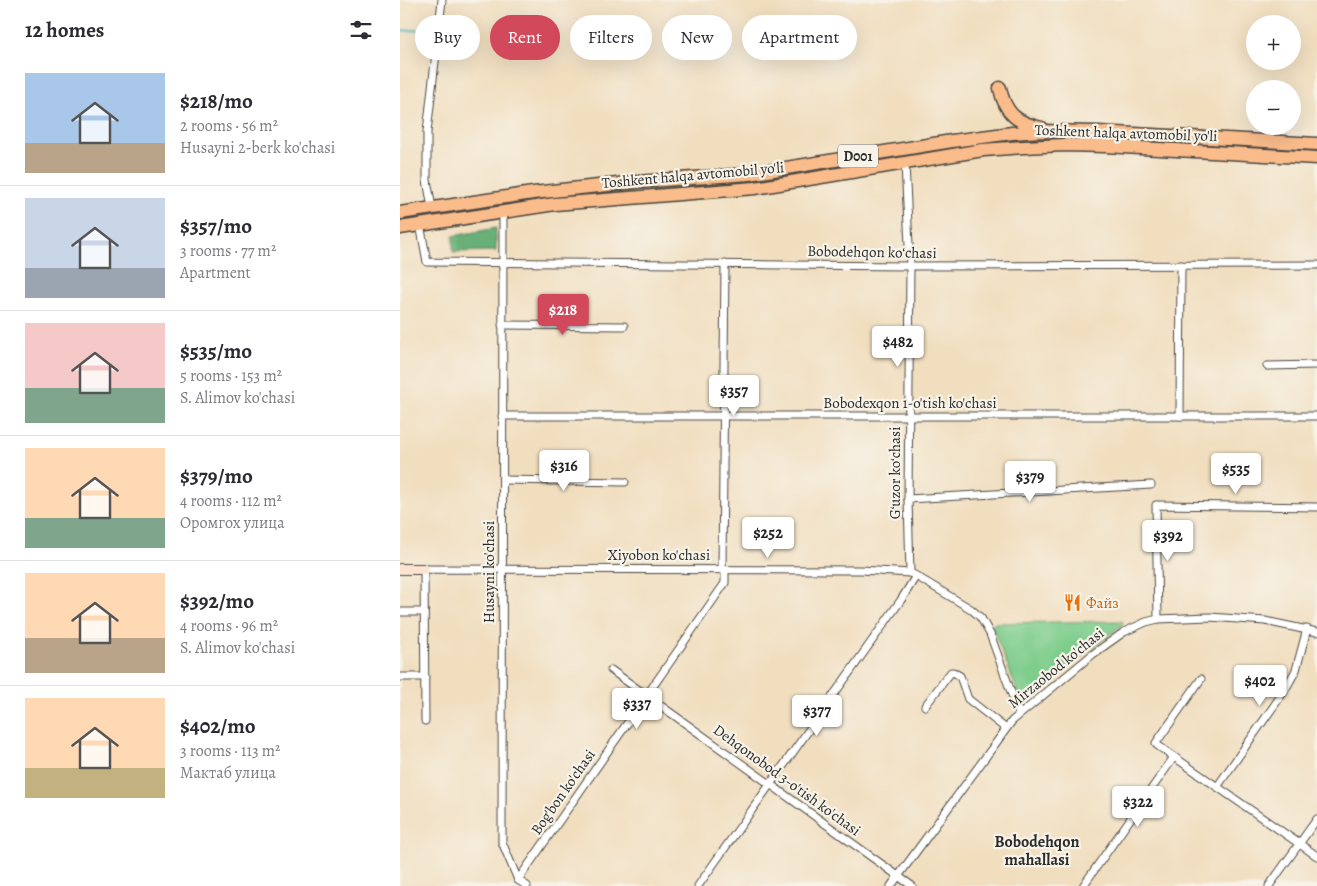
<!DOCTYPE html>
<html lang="en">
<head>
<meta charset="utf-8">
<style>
	:root { --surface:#fff; --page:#f2f2f3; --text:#2b2b33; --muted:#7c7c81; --line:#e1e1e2; --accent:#d1495b }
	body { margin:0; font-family:Alegreya,serif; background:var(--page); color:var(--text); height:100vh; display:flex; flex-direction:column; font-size:19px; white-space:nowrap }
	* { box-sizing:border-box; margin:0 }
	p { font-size:16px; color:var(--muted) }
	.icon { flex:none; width:28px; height:28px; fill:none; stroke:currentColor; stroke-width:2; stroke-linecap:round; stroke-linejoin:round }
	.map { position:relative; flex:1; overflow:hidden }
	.sheet { display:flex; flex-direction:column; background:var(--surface); width:400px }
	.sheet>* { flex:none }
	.top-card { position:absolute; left:15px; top:15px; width:475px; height:45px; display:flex; gap:10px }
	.fabs { position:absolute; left:846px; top:15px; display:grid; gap:10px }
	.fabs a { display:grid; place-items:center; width:55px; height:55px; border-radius:50%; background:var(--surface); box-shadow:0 5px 20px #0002; font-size:25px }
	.price { position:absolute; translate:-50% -42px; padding:0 11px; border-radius:5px; background:#fff; color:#222; font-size:16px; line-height:32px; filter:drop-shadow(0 1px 2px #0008) }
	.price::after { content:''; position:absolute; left:50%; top:30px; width:15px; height:11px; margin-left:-8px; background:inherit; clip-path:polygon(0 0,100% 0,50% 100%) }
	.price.active { background:var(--accent); color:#fff }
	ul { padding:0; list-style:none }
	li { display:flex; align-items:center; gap:15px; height:125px; padding:0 25px }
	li+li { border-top:1px solid var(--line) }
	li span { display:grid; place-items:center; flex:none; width:140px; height:100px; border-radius:0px; color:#555 }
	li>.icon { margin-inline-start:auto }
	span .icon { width:60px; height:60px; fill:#fffc; stroke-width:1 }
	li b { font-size:21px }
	h2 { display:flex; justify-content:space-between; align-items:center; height:60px; padding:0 25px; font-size:21px }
	.chip { padding:0 18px; border-radius:22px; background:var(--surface); box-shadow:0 5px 20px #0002; font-size:18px; line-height:45px }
	.chip.active { background:var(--accent); color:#fff }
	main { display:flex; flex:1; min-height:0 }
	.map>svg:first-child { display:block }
	.green { fill:#7fcd8d; stroke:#557c5c }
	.forest { fill:#67b078; stroke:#496e52 }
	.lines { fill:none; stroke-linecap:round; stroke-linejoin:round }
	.stream { stroke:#43b3bd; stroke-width:2.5 }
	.street-casing { stroke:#494641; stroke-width:9 }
	.secondary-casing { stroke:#494641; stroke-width:12 }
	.highway-casing { stroke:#494641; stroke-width:15 }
	.street { stroke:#fff; stroke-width:7 }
	.secondary { stroke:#fde4d1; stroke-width:10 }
	.highway { stroke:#fabc8b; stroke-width:12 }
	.labels { text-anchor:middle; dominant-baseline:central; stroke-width:4.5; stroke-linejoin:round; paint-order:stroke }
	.shield { fill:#f7f3e8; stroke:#686764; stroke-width:1 }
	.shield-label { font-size:14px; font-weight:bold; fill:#2b2b2b }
	.street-label { font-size:15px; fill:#2b2b2b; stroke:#f7f3e8 }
	.food-label { font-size:15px; fill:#c56008; stroke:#f7f3e8; text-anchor:start }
	.neighbourhood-label { font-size:16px; font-weight:bold; fill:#2b2b2b; stroke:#f7f3e8 }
</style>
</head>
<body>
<main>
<section class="sheet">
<h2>12 homes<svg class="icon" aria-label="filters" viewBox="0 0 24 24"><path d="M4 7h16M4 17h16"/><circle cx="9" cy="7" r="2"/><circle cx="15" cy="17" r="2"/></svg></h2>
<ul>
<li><span style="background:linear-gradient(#a9c7e8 70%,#b9a48a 0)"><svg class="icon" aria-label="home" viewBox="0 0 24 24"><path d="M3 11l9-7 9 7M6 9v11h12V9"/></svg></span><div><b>$218/mo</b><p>2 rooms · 56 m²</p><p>Husayni 2-berk ko'chasi</p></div></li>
<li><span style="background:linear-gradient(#c9d6e8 70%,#9aa5b1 0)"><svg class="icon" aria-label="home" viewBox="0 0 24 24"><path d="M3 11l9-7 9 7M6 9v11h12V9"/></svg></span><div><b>$357/mo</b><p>3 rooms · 77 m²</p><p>Apartment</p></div></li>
<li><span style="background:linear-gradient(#f6c9c9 65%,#7fa58c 0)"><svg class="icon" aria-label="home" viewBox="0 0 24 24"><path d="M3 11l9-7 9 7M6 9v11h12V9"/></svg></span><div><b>$535/mo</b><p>5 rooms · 153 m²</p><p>S. Alimov ko'chasi</p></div></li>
<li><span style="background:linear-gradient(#ffd9b3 70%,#7fa58c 0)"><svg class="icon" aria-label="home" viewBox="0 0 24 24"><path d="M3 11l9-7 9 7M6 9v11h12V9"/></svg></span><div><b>$379/mo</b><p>4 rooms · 112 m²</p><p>Оромгох улица</p></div></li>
<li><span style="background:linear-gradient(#ffd9b3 65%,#b9a48a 0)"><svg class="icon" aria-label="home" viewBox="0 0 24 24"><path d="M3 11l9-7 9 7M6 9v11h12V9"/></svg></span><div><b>$392/mo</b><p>4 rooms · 96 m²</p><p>S. Alimov ko'chasi</p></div></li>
<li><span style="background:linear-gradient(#ffd9b3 70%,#c2b280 0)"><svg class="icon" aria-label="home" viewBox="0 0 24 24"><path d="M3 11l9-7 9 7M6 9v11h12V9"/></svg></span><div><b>$402/mo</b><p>3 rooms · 113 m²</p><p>Мактаб улица</p></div></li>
</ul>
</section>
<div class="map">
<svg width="917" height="886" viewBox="0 0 917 886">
	<rect width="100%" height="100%" fill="#f7f3e8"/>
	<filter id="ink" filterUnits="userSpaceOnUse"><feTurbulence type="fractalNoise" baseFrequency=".02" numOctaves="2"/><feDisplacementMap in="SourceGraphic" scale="10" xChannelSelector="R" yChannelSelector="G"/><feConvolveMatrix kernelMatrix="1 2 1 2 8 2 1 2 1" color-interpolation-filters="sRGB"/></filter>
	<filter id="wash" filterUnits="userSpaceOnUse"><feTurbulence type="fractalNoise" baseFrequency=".0096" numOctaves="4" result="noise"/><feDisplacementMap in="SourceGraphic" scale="20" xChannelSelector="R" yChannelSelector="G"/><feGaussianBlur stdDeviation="1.12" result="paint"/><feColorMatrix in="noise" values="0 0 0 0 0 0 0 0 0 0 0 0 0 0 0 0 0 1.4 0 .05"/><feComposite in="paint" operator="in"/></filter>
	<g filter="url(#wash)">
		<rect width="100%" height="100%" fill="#f1debf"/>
		<g class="green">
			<path d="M 672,135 L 814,143 L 813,148 L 672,141 L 372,182 L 248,193 L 247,188 L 318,183 L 371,177 L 601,139 Z"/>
			<path d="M 232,190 L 232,193 L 0,224 L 0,219 C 77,205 154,195 232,190 Z"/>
			<path d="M 722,621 L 723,624 L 622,703 L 592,626 L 595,623 Z"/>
		</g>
		<path class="forest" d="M 96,228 L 96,251 L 53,252 L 53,236 Z"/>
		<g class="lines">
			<path class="stream" d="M 0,31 L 17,30"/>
		</g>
	</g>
	<g filter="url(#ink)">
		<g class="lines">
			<defs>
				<g id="street">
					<path d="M 505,163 L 510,266 L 508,499 L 510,573"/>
					<path d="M 32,208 L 27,180 L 27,132 L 42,0"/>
					<path d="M 103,212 L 102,842 L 118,880"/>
					<path d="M 20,224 L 27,262 L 510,266 L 917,265"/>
					<path d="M 102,325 L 224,326"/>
					<path d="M 867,366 L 917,365"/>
					<path d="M 102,416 L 917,416"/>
					<path d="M 780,416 L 781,265"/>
					<path d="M 103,480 L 225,482"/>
					<path d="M 508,499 L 751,485"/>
					<path d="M 322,570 L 325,264"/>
					<path d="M 0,612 L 24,612"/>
					<path d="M 758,619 L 756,505 L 917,507"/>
					<path d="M 211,670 L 512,886"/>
					<path d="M 0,677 L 25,677"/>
					<path d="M 801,679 L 756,743 L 757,745 L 917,856"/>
					<path d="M 525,706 L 551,672 L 553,672 L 560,676 L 568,699 L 605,728"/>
					<path d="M 25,721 L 24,569 L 461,570 L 510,573 L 516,576 L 571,609 L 581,618 L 590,634 L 619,714"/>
					<path d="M 817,787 L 885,690 L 896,670 L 907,629"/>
					<path d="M 118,880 L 325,583 L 325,570"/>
					<path d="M 118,880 L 127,886"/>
					<path d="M 298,886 L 501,600 L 516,576"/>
					<path d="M 491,886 L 612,721 L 693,654 L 724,632 L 746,622 L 758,619 L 810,617 L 865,621 L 917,632"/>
					<path d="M 683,886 L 774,757"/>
					<path d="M 869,886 L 917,819"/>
				</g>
				<path id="secondary" d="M 0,569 L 24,569"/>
				<g id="highway">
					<path d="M 600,88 C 605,114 617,123 642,128"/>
					<path d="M 0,213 L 133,193 L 236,182 L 349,174 L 552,141 L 612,133 L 641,131 L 698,132 L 917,144"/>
					<path d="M 0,228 L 155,204 L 355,188 L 583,150 L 624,147 L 664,145 L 705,146 L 917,158"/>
				</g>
			</defs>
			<use href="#street" class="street-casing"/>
			<use href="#secondary" class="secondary-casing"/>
			<use href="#highway" class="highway-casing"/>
			<use href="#street" class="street"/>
			<use href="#secondary" class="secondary"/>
			<use href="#highway" class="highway"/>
		</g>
	</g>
	<defs>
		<symbol id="restaurant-bare" viewBox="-9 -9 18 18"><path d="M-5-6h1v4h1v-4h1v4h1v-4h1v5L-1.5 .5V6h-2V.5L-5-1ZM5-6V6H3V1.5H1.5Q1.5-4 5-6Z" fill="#e8710a" stroke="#f7f3e8" stroke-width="2.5" paint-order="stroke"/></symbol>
	</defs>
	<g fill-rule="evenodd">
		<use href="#restaurant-bare" x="660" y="590" width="25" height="25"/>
	</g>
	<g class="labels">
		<rect class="shield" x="438" y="144.5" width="40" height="23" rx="4"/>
		<g class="shield-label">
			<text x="458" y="156">D001</text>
		</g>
		<g class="street-label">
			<text transform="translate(726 133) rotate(2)">Toshkent halqa avtomobil yo'li</text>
			<text transform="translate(293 175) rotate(-5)">Toshkent halqa avtomobil yo'li</text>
			<text transform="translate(472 252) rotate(1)">Bobodehqon koʻchasi</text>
			<text x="510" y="403">Bobodexqon 1-o'tish ko'chasi</text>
			<text transform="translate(495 473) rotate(-90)">Gʻuzor koʻchasi</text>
			<text x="259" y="555">Xiyobon ko'chasi</text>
			<text transform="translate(89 572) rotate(-90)">Husayni ko'chasi</text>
			<text transform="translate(656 668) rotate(-39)">Mirzaobod ko'chasi</text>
			<text transform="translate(387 780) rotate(36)">Dehqonobod 3-o'tish ko'chasi</text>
			<text transform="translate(163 792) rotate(-55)">Bog'bon ko'chasi</text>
		</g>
		<g class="food-label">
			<text x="686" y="603">Файз</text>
		</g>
		<g class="neighbourhood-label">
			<text x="637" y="842">Bobodehqon<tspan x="637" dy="18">mahallasi</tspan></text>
		</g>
	</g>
</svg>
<div class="fabs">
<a>+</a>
<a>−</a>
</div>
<b class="price active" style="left:163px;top:336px">$218</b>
<b class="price" style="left:498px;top:368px">$482</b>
<b class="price" style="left:334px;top:417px">$357</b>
<b class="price" style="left:164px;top:492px">$316</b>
<b class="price" style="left:836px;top:495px">$535</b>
<b class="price" style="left:630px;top:503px">$379</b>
<b class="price" style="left:368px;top:559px">$252</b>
<b class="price" style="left:768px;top:562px">$392</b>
<b class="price" style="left:860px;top:707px">$402</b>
<b class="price" style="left:237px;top:730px">$337</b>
<b class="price" style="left:417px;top:737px">$377</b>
<b class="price" style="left:738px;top:828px">$322</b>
<div class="top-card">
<a class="chip">Buy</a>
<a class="chip active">Rent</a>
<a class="chip">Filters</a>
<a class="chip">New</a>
<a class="chip">Apartment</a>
</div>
</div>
</main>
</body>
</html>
